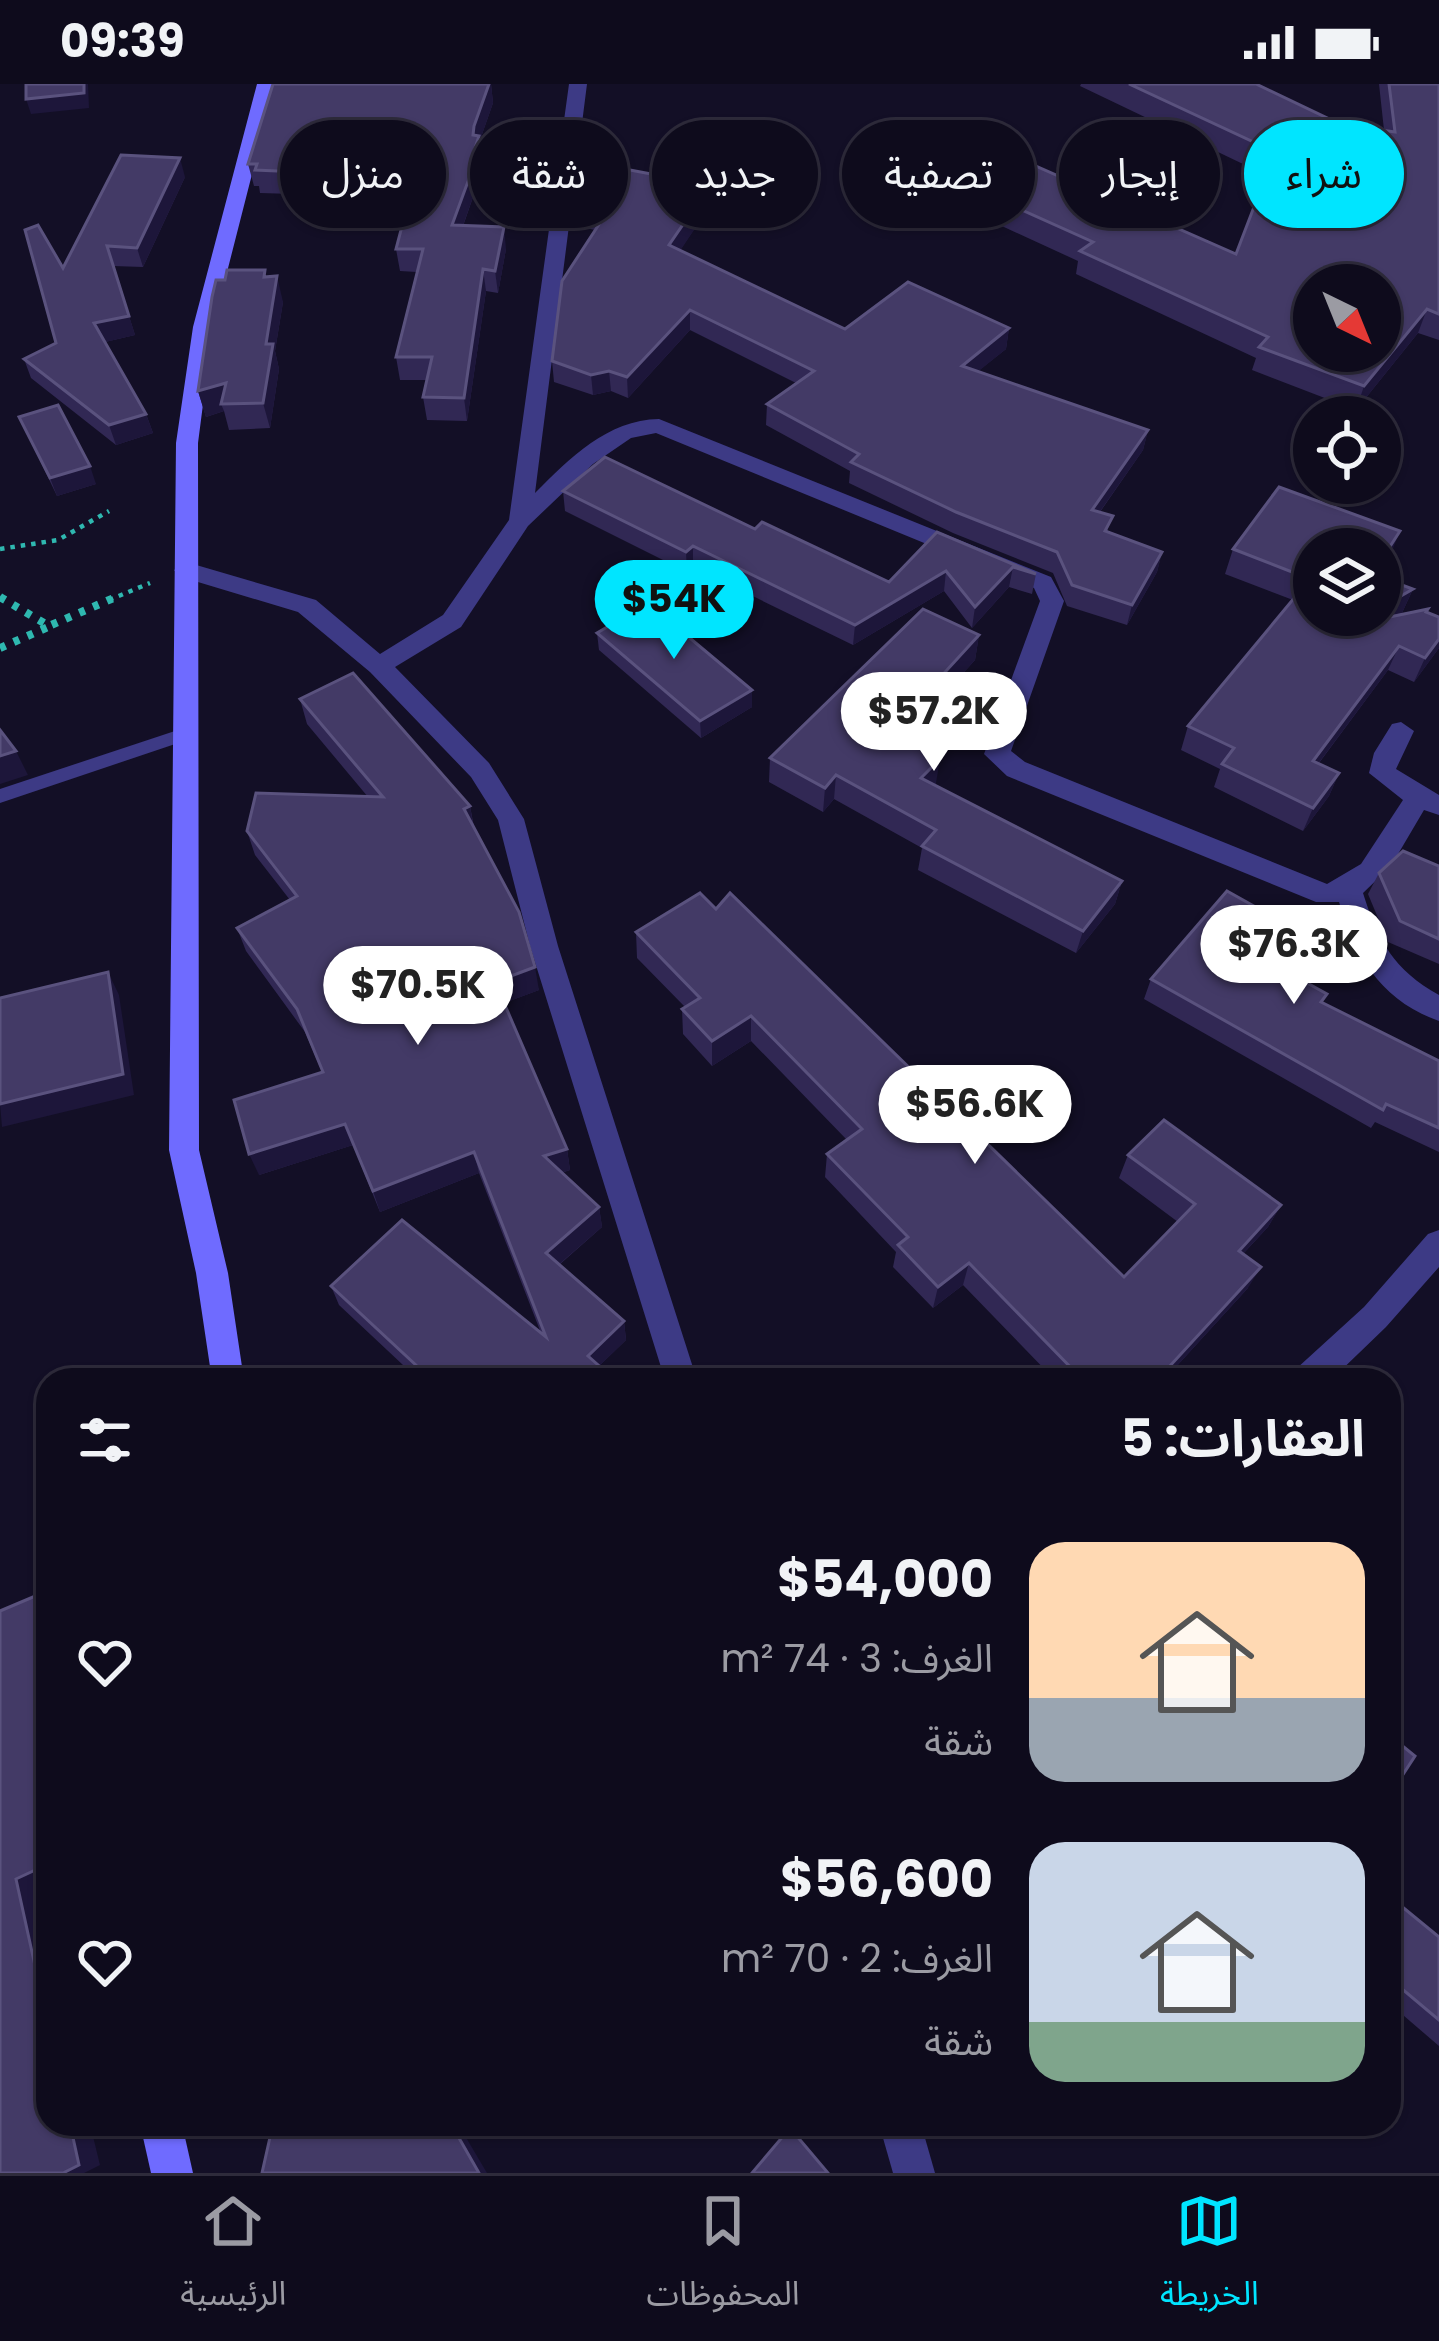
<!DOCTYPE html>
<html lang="ar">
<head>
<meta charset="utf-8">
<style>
	:root { --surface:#0e0b1c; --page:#171425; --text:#f1f3f6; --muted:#9b9ba3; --line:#2e2b3b; --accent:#00e5ff }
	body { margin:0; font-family:Poppins,"Noto Sans Arabic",sans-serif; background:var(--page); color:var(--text); direction:rtl; height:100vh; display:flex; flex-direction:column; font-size:45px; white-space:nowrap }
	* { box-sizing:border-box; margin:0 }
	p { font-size:39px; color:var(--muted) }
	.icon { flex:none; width:66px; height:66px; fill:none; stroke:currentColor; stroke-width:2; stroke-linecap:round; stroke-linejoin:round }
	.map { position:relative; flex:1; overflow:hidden; direction:ltr }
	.details { position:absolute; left:36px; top:1284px; width:1365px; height:768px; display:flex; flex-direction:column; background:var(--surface); border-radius:36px; box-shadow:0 3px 9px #0004,0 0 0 3px var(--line); direction:rtl }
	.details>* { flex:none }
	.hud { position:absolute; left:36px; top:36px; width:1368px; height:108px; direction:rtl; display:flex; gap:24px }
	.needle { width:78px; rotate:137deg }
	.fabs { position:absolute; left:1293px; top:180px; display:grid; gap:24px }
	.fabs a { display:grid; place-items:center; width:108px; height:108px; border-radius:50%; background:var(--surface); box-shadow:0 3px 9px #0004,0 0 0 3px var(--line); font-size:60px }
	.price { position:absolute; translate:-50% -102px; padding:0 27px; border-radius:42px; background:#fff; color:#222; font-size:39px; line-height:78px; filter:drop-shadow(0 3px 6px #0008) }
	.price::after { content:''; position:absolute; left:50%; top:72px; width:36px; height:27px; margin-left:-18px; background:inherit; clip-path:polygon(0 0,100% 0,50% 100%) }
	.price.active { background:var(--accent); color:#111 }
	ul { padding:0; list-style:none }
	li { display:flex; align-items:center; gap:36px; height:300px; padding:0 36px }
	li span { display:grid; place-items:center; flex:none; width:336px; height:240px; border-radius:36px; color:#555 }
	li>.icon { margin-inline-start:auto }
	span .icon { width:144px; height:144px; fill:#fffc; stroke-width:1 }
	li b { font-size:51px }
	h2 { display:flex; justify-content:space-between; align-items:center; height:144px; padding:0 36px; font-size:51px }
	.pill { padding:0 42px; border-radius:54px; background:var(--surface); box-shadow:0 3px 9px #0004,0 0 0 3px var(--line); font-size:42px; line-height:108px }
	.pill.active { background:var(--accent); color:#111 }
	.status { display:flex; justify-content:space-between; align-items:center; height:84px; padding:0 60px; background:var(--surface); direction:ltr }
	.status svg { height:33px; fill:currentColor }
	.dock { display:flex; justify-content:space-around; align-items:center; height:168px; border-top:3px solid var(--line); background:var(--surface); font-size:33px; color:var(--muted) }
	.dock a { display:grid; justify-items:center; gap:6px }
	.dock .active { color:var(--accent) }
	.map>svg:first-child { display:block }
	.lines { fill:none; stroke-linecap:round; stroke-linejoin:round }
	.path-far1 { stroke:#2fb8b0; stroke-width:4.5; stroke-dasharray:4.5 6; stroke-linecap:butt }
	.path { stroke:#2fb8b0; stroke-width:8; stroke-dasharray:6 9; stroke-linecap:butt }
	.service { fill:#3d3a85; fill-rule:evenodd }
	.minor { fill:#3d3a85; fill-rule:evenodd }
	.secondary { fill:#6f6bff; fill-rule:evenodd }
	.wall { fill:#312854 }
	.shaded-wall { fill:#1d163a }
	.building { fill:#433a66; stroke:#5a527e; stroke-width:3; fill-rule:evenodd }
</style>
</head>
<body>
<div class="status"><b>09:39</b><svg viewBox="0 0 49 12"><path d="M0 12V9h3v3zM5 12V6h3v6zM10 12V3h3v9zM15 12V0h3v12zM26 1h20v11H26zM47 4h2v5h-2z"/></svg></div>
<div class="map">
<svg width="1439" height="2089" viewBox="0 0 1439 2089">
	<rect width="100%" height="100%" fill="#130f26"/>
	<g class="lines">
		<g class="path-far1">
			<path d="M 0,465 L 58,456 L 109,427"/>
			<path d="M 0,513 L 6,516"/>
			<path d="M 109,516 L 150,499"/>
		</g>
		<g class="path">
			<path d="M 0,513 L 49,542 L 116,513"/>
			<path d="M 0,564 L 48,543"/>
		</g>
		<path class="service" d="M 187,643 L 196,649 L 193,654 L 0,719 L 0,705 Z"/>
		<g class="minor">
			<path d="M 569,0 L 587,0 L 535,409 C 570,374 607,336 659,335 L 1051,493 L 1064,517 L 1011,667 L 1025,678 L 1327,800 L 1361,780 L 1403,716 L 1369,689 L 1374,669 L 1392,640 L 1401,638 L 1414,647 L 1396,685 L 1439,711 L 1439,731 L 1424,726 L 1391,782 L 1363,809 C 1378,857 1394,886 1439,911 L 1439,937 C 1382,917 1355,873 1339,818 L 1316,818 L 1007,692 L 984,670 L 1040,517 L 1034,504 L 656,349 L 631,354 L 593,380 L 528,442 L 461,543 L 395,583 L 489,679 L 524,735 L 558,862 L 697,1296 L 665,1296 L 530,862 L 498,736 L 471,693 L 370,588 L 298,528 L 178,492 L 174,486 L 186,478 L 316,516 L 380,570 L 443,531 L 509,436 Z"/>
			<path d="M 1439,1146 L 1439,1183 L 1386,1243 L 1331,1296 L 1292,1296 L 1296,1285 L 1364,1223 L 1428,1150 Z"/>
			<path d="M 879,2040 L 921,2040 L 935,2089 L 893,2089 Z"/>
		</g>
		<g class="secondary">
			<path d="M 257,0 L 275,0 L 213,243 L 198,359 L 199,1066 L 228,1189 L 244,1296 L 212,1296 L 196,1189 L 169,1066 L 176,359 L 193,243 Z"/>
			<path d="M 140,2040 L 182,2040 L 193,2089 L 151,2089 Z"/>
		</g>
	</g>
	<g class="wall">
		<path d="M 273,0 L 491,0 L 493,19 L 480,56 L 482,74 L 478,85 L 479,96 L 463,142 L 506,165 L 498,209 L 486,207 L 467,337 L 427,336 L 423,313 L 427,296 L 400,296 L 396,273 L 417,188 L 400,187 L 396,165 L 410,111 L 328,106 L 326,111 L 260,109 L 259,102 L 254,102 L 248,80 Z"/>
		<path d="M 1081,0 L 1256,0 L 1340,40 L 1384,46 L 1379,0 L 1439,0 L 1439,256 L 1418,249 L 1356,326 L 1252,286 L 1256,274 L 1076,190 L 1078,177 L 952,119 L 895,102 L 897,79 L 1236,170 L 1266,91 L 1080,2 Z"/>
		<path d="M 185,93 L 143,183 L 113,182 L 135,251 L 105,258 L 146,330 L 153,349 L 116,361 L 31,294 L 24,275 L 56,259 L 63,184 Z"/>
		<path d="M 710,122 L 680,166 L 845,245 L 1009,244 L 1006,265 L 978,287 L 1148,346 L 1143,366 L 1100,428 L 1109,449 L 1162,468 L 1157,488 L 1127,541 L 1067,522 L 1053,489 L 953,449 L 849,399 L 850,387 L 766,341 L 767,320 L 796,299 L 690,246 L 628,314 L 611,307 L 593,311 L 554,298 L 552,277 L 595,146 L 586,144 L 584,124 Z"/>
		<path d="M 267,193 L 283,218 L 275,267 L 279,285 L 270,344 L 229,346 L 224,327 L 206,333 L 198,307 Z"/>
		<path d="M 19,333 L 96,400 L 57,412 Z"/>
		<path d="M 563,407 L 755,445 L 889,498 L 937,448 L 1036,490 L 1032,510 L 1009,503 L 972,544 L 944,507 L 853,561 L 693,483 L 687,488 L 565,427 Z"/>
		<path d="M 1233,465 L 1390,472 L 1314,531 L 1413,505 L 1402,529 L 1426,528 L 1439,533 L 1439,564 L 1414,598 L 1388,586 L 1319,679 L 1339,689 L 1329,712 L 1303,747 L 1214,703 L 1220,685 L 1181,666 L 1188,642 L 1293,516 L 1225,490 Z"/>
		<path d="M 597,549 L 752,623 L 701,654 L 599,566 Z"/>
		<path d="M 979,551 L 975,576 L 927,629 L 940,636 L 936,660 L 928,668 L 936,699 L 934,701 L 1122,797 L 1115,820 L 1076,869 L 918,786 L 922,764 L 834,715 L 823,728 L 769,698 L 770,674 Z"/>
		<path d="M 300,615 L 470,722 L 474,743 L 539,906 L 504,919 L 567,1065 L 570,1086 L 561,1089 L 599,1123 L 602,1143 L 559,1181 L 624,1237 L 626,1256 L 599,1282 L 615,1296 L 419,1296 L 339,1221 L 331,1202 L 541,1249 L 479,1089 L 380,1128 L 353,1061 L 259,1091 L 322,988 L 305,948 L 246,867 L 237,844 L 290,816 L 255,771 L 247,747 L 368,713 L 307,640 Z"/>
		<path d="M 1439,782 L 1439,880 L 1388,858 L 1368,810 L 1379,789 Z"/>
		<path d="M 636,848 L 1124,1193 L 1178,1138 L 1119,1094 L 1128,1071 L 1281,1121 L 1268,1143 L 1243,1170 L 1248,1204 L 1164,1296 L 1055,1296 L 963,1201 L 933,1224 L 893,1183 L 896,1168 L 825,1093 L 827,1070 L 847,1056 L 751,957 L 712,982 L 683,950 L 682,925 L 685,923 L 637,874 Z"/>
		<path d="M 1325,862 L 1316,882 L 1304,897 L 1323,919 L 1439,977 L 1439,1068 L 1375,1038 L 1371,1044 L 1144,915 L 1151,895 Z"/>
		<path d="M 1389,1812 L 1439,1853 L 1439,1962 L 1389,1919 Z"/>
	</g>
	<g class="shaded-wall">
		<path d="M 84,0 L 88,0 L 89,24 L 31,30 L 26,15 Z"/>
		<path d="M 489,0 L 491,0 L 493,19 L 480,56 L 482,74 L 478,85 L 479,96 L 455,164 L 452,141 L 474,42 Z"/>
		<path d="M 180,74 L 185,93 L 143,183 L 137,164 Z"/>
		<path d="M 324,83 L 328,106 L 326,111 L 322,89 Z"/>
		<path d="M 710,101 L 710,122 L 670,182 L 669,161 Z"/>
		<path d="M 504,143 L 506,165 L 498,209 L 495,187 Z"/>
		<path d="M 483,185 L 486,207 L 467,337 L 464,314 Z"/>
		<path d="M 277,192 L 283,218 L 275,267 L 279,285 L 270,344 L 263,319 L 266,260 Z"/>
		<path d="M 1427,225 L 1418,249 L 1356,326 L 1364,302 Z"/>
		<path d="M 690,226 L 690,246 L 628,314 L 627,293 Z"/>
		<path d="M 129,232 L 135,251 L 101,259 L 94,239 Z"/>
		<path d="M 1009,244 L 1006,265 L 959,303 L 962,282 Z"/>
		<path d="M 609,287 L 611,307 L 593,311 L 591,291 Z"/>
		<path d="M 226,299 L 221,320 L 224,327 L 206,333 L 198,307 Z"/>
		<path d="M 146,330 L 153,349 L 116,361 L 109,341 Z"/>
		<path d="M 1148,346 L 1143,366 L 1087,446 L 1092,426 Z"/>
		<path d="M 90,382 L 96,400 L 57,412 L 50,394 Z"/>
		<path d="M 1400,447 L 1390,472 L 1380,487 L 1380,478 Z"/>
		<path d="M 693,462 L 693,483 L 687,488 L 686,468 Z"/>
		<path d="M 1162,468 L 1157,488 L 1127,541 L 1132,521 Z"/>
		<path d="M 1013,483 L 1009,503 L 972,544 L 975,523 Z"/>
		<path d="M 946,487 L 944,507 L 853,561 L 855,541 Z"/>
		<path d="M 1413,505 L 1402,529 L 1351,541 L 1368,531 L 1380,531 L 1380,524 Z"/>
		<path d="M 979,551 L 975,576 L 911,647 L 914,622 Z"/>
		<path d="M 1439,555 L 1439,564 L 1414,598 L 1425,574 Z"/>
		<path d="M 1399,562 L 1388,586 L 1303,700 L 1313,677 Z"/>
		<path d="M 752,606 L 752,623 L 701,654 L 700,637 Z"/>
		<path d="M 940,636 L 936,660 L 912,685 L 915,661 Z"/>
		<path d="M 16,667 L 28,691 L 0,700 L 0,672 Z"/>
		<path d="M 940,675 L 936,699 L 918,718 L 921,694 Z"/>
		<path d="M 1339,689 L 1329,712 L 1303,747 L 1313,724 Z"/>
		<path d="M 836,691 L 834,715 L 823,728 L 825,704 Z"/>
		<path d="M 470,722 L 474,747 L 464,725 Z"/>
		<path d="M 1122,797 L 1115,820 L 1076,869 L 1083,847 Z"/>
		<path d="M 1325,862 L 1316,882 L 1290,914 L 1300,895 Z"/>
		<path d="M 535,883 L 539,906 L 499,921 L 495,898 Z"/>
		<path d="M 108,888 L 119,911 L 134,1011 L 2,1043 L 0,1020 Z"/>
		<path d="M 751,932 L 751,957 L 712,982 L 712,957 Z"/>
		<path d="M 345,1040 L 353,1061 L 259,1091 L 249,1070 Z"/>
		<path d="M 567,1065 L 570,1086 L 548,1093 L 544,1072 Z"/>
		<path d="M 474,1068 L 479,1089 L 380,1128 L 373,1107 Z"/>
		<path d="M 1281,1121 L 1268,1143 L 1226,1188 L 1239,1167 Z"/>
		<path d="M 599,1123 L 602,1143 L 549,1189 L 546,1169 Z"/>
		<path d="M 969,1179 L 963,1201 L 933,1224 L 938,1203 Z"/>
		<path d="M 1261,1183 L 1248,1204 L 1164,1296 L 1154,1296 Z"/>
		<path d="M 624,1237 L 626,1256 L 591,1290 L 588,1272 Z"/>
		<path d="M 48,1780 L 48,1798 L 37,1804 L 48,1852 L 48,1941 L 16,1795 Z"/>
		<path d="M 70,2040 L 90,2040 L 100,2081 L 84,2089 L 63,2089 Z"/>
		<path d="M 451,2040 L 458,2040 L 487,2089 L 479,2089 Z"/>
	</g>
	<g class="building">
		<path d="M 26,0 L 84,0 L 84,9 L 26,15 Z"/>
		<path d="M 273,0 L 489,0 L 474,42 L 473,51 L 479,52 L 472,73 L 477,73 L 452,141 L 504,143 L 495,187 L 483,185 L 464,314 L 423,313 L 432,273 L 396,273 L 423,165 L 396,165 L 416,89 L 324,83 L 322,89 L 255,86 L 257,80 L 248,80 Z"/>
		<path d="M 1129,0 L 1256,0 L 1340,40 L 1395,48 L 1389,0 L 1439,0 L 1439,230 L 1427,225 L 1364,302 L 1259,263 L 1268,253 L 1080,167 L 1093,158 L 955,96 L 897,79 L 927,46 L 1006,69 L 1236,170 L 1275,68 ZM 1314,201 L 1380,201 L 1380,267 L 1314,267 Z"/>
		<path d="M 121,71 L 180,74 L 137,164 L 107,162 L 129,232 L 94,239 L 146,330 L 109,341 L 24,275 L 56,259 L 25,146 L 38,141 L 63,184 Z"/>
		<path d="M 614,83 L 710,101 L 669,161 L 845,245 L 908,198 L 1009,244 L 962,282 L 1148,346 L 1092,426 L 1113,432 L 1105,447 L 1162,468 L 1132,521 L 1072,501 L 1057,468 L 956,428 L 851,378 L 859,370 L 767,320 L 814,287 L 690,226 L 627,293 L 609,287 L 591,291 L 552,277 L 562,197 L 607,128 L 584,124 Z"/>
		<path d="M 227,186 L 265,186 L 264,193 L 277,192 L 266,260 L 273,260 L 263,319 L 221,320 L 226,299 L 198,307 L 212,213 L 216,196 L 225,196 Z"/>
		<path d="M 58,321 L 90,382 L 50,394 L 19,333 Z"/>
		<path d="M 605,373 L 755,445 L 762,438 L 889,498 L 937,448 L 1036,490 L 1013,483 L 975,523 L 946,487 L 855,541 L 693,462 L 686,468 L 563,407 Z"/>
		<path d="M 1279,403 L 1400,447 L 1380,478 L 1380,465 L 1314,465 L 1314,531 L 1368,531 L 1351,541 L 1428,525 L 1426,528 L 1439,533 L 1439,555 L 1425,574 L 1399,562 L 1313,677 L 1339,689 L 1313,724 L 1222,680 L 1234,664 L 1188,642 L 1310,495 L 1233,465 Z"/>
		<path d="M 1380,493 L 1413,505 L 1380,524 Z"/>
		<path d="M 648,519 L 752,606 L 700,637 L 597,549 Z"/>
		<path d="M 923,525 L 979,551 L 914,622 L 940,636 L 915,661 L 940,675 L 921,694 L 1122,797 L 1083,847 L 922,762 L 936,746 L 836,691 L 825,704 L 770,674 Z"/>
		<path d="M 353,589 L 470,722 L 464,725 L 519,828 L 535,883 L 495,898 L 567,1065 L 544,1072 L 599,1123 L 546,1169 L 624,1237 L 588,1272 L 615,1296 L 432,1296 L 331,1202 L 402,1136 L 546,1253 L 474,1068 L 373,1107 L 345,1040 L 249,1070 L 234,1016 L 323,988 L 297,925 L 237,844 L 297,812 L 247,747 L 256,709 L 383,713 L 300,615 Z"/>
		<path d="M 0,646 L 16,667 L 0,672 Z"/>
		<path d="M 1403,767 L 1439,782 L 1439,855 L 1400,837 L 1379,789 Z"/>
		<path d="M 1227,807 L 1325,862 L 1300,895 L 1327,910 L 1321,918 L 1439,977 L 1439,1044 L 1386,1020 L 1383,1026 L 1151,895 Z"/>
		<path d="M 700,809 L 716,825 L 730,809 L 1124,1193 L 1195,1120 L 1128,1071 L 1164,1036 L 1281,1121 L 1239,1167 L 1261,1183 L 1169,1283 L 1154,1296 L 1083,1296 L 969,1179 L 938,1203 L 898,1161 L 908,1153 L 827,1070 L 862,1045 L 751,932 L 712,957 L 682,925 L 700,914 L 636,848 Z"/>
		<path d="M 108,888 L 123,990 L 0,1020 L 0,914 Z"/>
		<path d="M 47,1507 L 48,1780 L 16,1795 L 48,1941 L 48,2040 L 70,2040 L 79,2081 L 63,2089 L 0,2089 L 0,1527 Z"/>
		<path d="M 1389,1651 L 1415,1672 L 1389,1712 Z"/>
		<path d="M 1389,1812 L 1439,1853 L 1439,1936 L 1389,1894 Z"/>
		<path d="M 273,2040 L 451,2040 L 479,2089 L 262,2089 Z"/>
		<path d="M 790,2044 L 828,2089 L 752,2089 Z"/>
	</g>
</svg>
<div class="fabs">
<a><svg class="needle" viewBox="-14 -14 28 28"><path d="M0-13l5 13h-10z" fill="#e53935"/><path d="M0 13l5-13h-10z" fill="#9b9ba3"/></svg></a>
<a><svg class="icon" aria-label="locate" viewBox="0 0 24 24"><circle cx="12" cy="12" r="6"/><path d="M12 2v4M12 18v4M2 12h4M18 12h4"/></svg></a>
<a><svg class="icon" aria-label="layers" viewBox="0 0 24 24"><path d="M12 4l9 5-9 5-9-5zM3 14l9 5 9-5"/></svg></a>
</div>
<b class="price active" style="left:674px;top:578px">$54K</b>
<b class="price" style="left:934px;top:690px">$57.2K</b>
<b class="price" style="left:1294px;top:923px">$76.3K</b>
<b class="price" style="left:418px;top:964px">$70.5K</b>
<b class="price" style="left:975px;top:1083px">$56.6K</b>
<div class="hud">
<a class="pill active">شراء</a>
<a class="pill">إيجار</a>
<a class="pill">تصفية</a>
<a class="pill">جديد</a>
<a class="pill">شقة</a>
<a class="pill">منزل</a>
</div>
<section class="details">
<h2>العقارات: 5<svg class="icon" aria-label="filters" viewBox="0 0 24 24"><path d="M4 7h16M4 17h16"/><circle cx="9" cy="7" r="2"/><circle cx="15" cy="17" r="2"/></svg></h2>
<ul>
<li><span style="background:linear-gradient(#ffd9b3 65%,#9aa5b1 0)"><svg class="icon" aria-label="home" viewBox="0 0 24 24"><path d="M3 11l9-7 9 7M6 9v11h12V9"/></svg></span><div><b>$54,000</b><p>الغرف: 3 · 74 m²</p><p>شقة</p></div><svg class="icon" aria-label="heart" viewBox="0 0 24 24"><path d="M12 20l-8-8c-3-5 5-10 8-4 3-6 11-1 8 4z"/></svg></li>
<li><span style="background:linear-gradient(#c9d6e8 75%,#7fa58c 0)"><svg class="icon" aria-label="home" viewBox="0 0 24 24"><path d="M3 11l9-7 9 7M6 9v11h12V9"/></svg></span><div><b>$56,600</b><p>الغرف: 2 · 70 m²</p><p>شقة</p></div><svg class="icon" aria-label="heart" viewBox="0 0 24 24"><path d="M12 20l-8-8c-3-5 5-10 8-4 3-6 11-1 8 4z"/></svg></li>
</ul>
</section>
</div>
<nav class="dock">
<a class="active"><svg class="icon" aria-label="map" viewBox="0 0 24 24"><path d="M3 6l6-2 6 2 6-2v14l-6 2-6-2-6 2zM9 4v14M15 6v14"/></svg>الخريطة</a>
<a><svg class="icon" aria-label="saved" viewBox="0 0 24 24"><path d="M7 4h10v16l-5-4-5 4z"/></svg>المحفوظات</a>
<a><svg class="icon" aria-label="home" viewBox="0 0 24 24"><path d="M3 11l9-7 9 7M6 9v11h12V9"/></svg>الرئيسية</a>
</nav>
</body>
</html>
